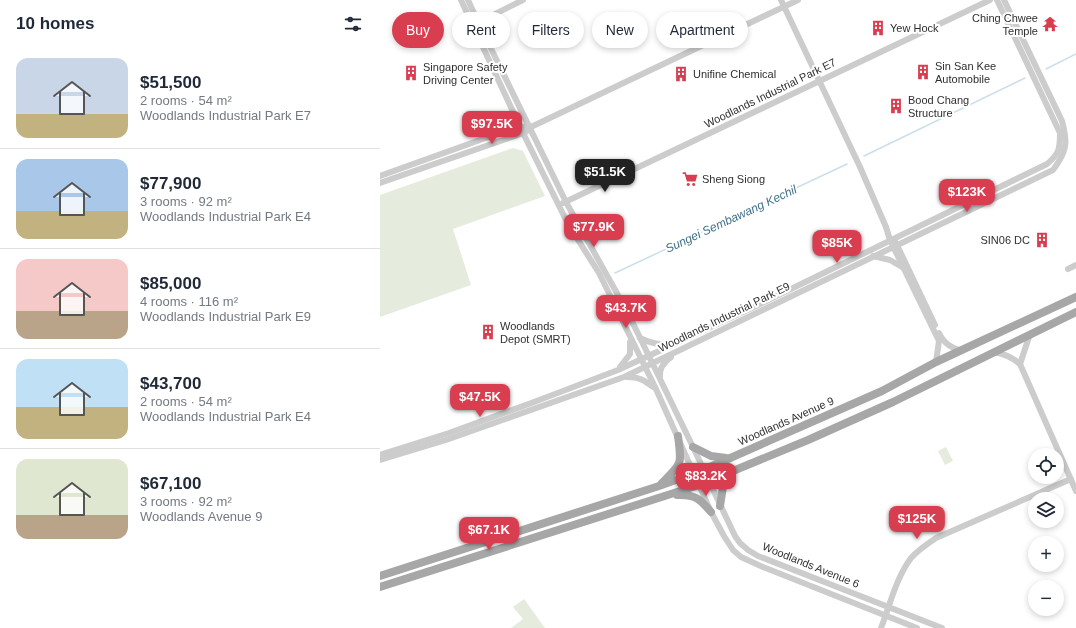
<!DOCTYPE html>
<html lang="en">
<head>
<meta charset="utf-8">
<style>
	:root { --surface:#fff; --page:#f2f2f3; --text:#1f2937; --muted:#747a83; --line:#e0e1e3; --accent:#d93d50 }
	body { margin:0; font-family:Helvetica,sans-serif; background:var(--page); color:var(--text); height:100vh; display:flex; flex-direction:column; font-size:15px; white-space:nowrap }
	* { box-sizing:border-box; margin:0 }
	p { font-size:13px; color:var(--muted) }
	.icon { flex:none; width:22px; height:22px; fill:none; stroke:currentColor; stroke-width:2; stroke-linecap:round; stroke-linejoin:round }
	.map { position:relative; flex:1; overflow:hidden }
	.panel { display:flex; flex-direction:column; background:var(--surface); width:380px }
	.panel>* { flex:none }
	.top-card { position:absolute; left:12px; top:12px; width:380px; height:36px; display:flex; gap:8px }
	.tools { position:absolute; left:648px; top:448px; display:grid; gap:8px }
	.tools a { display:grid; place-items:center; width:36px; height:36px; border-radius:50%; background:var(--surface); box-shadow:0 2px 6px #0003; font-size:20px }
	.price { position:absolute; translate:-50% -34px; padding:0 9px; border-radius:8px; background:var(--accent); color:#fff; font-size:13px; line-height:26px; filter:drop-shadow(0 1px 2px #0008) }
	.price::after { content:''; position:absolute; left:50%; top:24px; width:12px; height:9px; margin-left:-6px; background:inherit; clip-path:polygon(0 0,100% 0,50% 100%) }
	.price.active { background:#222; color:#fff }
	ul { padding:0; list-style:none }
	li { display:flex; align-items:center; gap:12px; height:100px; padding:0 16px }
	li+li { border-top:1px solid var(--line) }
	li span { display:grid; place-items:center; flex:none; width:112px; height:80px; border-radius:12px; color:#555 }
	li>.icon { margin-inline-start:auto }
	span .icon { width:48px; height:48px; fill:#fffc; stroke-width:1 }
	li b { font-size:17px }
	h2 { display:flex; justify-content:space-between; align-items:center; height:48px; padding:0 16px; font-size:17px }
	.pill { padding:0 14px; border-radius:18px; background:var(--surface); box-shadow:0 2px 6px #0003; font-size:14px; line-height:36px }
	.pill.active { background:var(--accent); color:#fff }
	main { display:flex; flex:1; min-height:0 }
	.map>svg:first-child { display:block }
	.green { fill:#e5ebdd }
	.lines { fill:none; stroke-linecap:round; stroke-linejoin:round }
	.stream { stroke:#cbdfe9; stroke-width:1.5 }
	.minor { stroke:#ccc; stroke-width:6 }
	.major { stroke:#a7a7a7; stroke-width:8 }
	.labels { text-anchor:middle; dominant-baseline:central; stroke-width:4; stroke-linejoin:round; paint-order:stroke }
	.poi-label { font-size:11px; fill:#2f2f2f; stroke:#fff; text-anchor:start }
	.street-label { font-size:11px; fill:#2f2f2f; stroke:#fff }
	.water-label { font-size:12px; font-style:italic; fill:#42728b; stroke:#fff }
</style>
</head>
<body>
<main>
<section class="panel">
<h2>10 homes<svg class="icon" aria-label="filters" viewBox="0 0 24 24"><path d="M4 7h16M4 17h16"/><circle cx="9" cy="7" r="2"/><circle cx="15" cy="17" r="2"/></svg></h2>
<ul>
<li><span style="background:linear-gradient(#c9d6e8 70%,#c2b280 0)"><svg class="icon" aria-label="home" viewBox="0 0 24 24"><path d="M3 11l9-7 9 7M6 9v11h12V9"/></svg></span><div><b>$51,500</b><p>2 rooms · 54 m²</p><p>Woodlands Industrial Park E7</p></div></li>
<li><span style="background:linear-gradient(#a9c7e8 65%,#c2b280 0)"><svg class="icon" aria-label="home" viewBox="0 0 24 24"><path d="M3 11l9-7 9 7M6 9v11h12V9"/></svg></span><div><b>$77,900</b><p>3 rooms · 92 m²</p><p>Woodlands Industrial Park E4</p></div></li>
<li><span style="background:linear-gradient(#f6c9c9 65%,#b9a48a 0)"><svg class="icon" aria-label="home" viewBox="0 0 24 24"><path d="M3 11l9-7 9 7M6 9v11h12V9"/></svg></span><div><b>$85,000</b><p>4 rooms · 116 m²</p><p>Woodlands Industrial Park E9</p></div></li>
<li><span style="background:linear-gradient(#bfe0f5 60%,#c2b280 0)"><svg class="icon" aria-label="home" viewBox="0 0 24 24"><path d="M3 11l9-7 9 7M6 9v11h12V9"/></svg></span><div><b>$43,700</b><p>2 rooms · 54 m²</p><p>Woodlands Industrial Park E4</p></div></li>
<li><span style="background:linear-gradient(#dfe7d0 70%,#b9a48a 0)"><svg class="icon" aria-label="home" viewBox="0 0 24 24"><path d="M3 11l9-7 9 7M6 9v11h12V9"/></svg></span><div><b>$67,100</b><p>3 rooms · 92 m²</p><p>Woodlands Avenue 9</p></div></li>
</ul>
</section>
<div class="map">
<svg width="696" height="628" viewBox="0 0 696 628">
	<rect width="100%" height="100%" fill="#fff"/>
	<g class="green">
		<path d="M 133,148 L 143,151 L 165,196 L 73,229 L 91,285 L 0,317 L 0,195 Z"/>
		<path d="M 566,447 L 573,461 L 565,465 L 558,451 Z"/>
		<path d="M 144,599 L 165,628 L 131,628 L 143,619 L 133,607 Z"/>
	</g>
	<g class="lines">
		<g class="stream">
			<path d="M 666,69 L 696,54"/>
			<path d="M 484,156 L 645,78"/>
			<path d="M 235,273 L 467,164"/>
		</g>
		<g class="minor">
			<path d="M 81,0 L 143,133 L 188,224 L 219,273 L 276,389 L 331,512 L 344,536 L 353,550 L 361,557 L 383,567 L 537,628"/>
			<path d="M 88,0 L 98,22 L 186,202 L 248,313 L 313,447 L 355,536 L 360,543 L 368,550 L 378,556 L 562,628"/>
			<path d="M 401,0 L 480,167 L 506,227 L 510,240 L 559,341 L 556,362"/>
			<path d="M 95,24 L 143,0"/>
			<path d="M 0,176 L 125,131 L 140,127 L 153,126 L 418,0"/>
			<path d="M 0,183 L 146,132"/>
			<path d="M 183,203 L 610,0"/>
			<path d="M 515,241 L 555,325"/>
			<path d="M 493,256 L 510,260 L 522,267"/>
			<path d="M 688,269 L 696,265"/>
			<path d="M 559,333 C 564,344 572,348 582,351"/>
			<path d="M 260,338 C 270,343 277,345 289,345"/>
			<path d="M 614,352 C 625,354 632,357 640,364 L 696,491"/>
			<path d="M 640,364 L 650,334"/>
			<path d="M 240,367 L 250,354 L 250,342"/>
			<path d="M 247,377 C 259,377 264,380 273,387"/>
			<path d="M 280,377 C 279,368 284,362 291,357"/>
			<path d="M 0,455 L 69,433 L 154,402 L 238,370 L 374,307 L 667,164 C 679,154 680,149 680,133 L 617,0"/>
			<path d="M 0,460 L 66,440 L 244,377 L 673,170 C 687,151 688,143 682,121 L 624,0"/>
			<path d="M 501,628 C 510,605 516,578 531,558 C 538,550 547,544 556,538 L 691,479"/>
		</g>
		<g class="major">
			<path d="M 313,447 L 331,456 L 346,458"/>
			<path d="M 281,484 C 302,463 302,466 298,436"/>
			<path d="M 297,495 C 315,494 320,499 331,512"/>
			<path d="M 340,506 L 343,487 L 349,472"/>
			<path d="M 0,576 L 279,486 L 323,470 L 502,391 L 556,362 L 696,297"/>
			<path d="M 0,587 L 319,485 L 428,440 L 513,402 L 696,312"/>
		</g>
	</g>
	<defs>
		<symbol id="temple-bare" viewBox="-9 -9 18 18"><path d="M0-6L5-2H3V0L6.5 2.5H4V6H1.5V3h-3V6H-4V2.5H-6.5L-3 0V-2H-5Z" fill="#d93d50" stroke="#fff" stroke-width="2.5" paint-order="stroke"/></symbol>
		<symbol id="building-bare" viewBox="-9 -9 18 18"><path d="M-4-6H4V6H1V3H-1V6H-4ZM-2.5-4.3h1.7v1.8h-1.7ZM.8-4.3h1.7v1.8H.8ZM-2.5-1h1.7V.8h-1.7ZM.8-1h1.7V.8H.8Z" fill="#d93d50" stroke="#fff" stroke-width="2.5" paint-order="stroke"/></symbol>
		<symbol id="supermarket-bare" viewBox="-9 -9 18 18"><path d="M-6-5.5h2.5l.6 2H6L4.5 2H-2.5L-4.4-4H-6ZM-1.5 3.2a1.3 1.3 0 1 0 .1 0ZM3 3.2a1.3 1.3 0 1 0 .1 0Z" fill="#d93d50" stroke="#fff" stroke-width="2.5" paint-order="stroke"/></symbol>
	</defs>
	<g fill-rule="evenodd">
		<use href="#temple-bare" x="659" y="13" width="22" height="22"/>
		<use href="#building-bare" x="487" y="17" width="22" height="22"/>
		<use href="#building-bare" x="532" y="61" width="22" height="22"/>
		<use href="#building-bare" x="20" y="62" width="22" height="22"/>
		<use href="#building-bare" x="290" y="63" width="22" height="22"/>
		<use href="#building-bare" x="505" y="95" width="22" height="22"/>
		<use href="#supermarket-bare" x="299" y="168" width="22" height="22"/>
		<use href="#building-bare" x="651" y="229" width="22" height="22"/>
		<use href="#building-bare" x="97" y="321" width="22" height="22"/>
	</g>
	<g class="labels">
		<g class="poi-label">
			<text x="658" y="18" text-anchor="end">Ching Chwee<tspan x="658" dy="13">Temple</tspan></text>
			<text x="510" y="28">Yew Hock</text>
			<text x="555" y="66">Sin San Kee<tspan x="555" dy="13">Automobile</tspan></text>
			<text x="43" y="67">Singapore Safety<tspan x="43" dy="13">Driving Center</tspan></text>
			<text x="313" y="74">Unifine Chemical</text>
			<text x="528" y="100">Bood Chang<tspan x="528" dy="13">Structure</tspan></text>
			<text x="322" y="179">Sheng Siong</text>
			<text x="650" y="240" text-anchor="end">SIN06 DC</text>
			<text x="120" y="326">Woodlands<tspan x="120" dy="13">Depot (SMRT)</tspan></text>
		</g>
		<g class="street-label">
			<text transform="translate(390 93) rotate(-26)">Woodlands Industrial Park E7</text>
			<text transform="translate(344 317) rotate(-26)">Woodlands Industrial Park E9</text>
			<text transform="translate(406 421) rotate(-24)">Woodlands Avenue 9</text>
			<text transform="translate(431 565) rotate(22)">Woodlands Avenue 6</text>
		</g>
		<g class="water-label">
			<text transform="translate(351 219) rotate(-25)">Sungei Sembawang Kechil</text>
		</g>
	</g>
</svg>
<div class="tools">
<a><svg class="icon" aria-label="locate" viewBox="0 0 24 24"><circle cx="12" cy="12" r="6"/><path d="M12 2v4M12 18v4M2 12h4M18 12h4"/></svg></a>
<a><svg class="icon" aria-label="layers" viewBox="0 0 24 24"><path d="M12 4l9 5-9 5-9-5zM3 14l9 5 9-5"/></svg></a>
<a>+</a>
<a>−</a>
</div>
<b class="price" style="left:112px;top:145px">$97.5K</b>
<b class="price active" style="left:225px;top:193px">$51.5K</b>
<b class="price" style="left:587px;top:213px">$123K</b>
<b class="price" style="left:214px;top:248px">$77.9K</b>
<b class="price" style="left:457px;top:264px">$85K</b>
<b class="price" style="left:246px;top:329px">$43.7K</b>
<b class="price" style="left:100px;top:418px">$47.5K</b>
<b class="price" style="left:326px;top:497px">$83.2K</b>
<b class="price" style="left:537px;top:540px">$125K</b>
<b class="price" style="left:109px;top:551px">$67.1K</b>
<div class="top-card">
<a class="pill active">Buy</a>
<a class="pill">Rent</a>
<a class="pill">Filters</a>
<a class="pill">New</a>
<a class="pill">Apartment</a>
</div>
</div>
</main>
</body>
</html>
